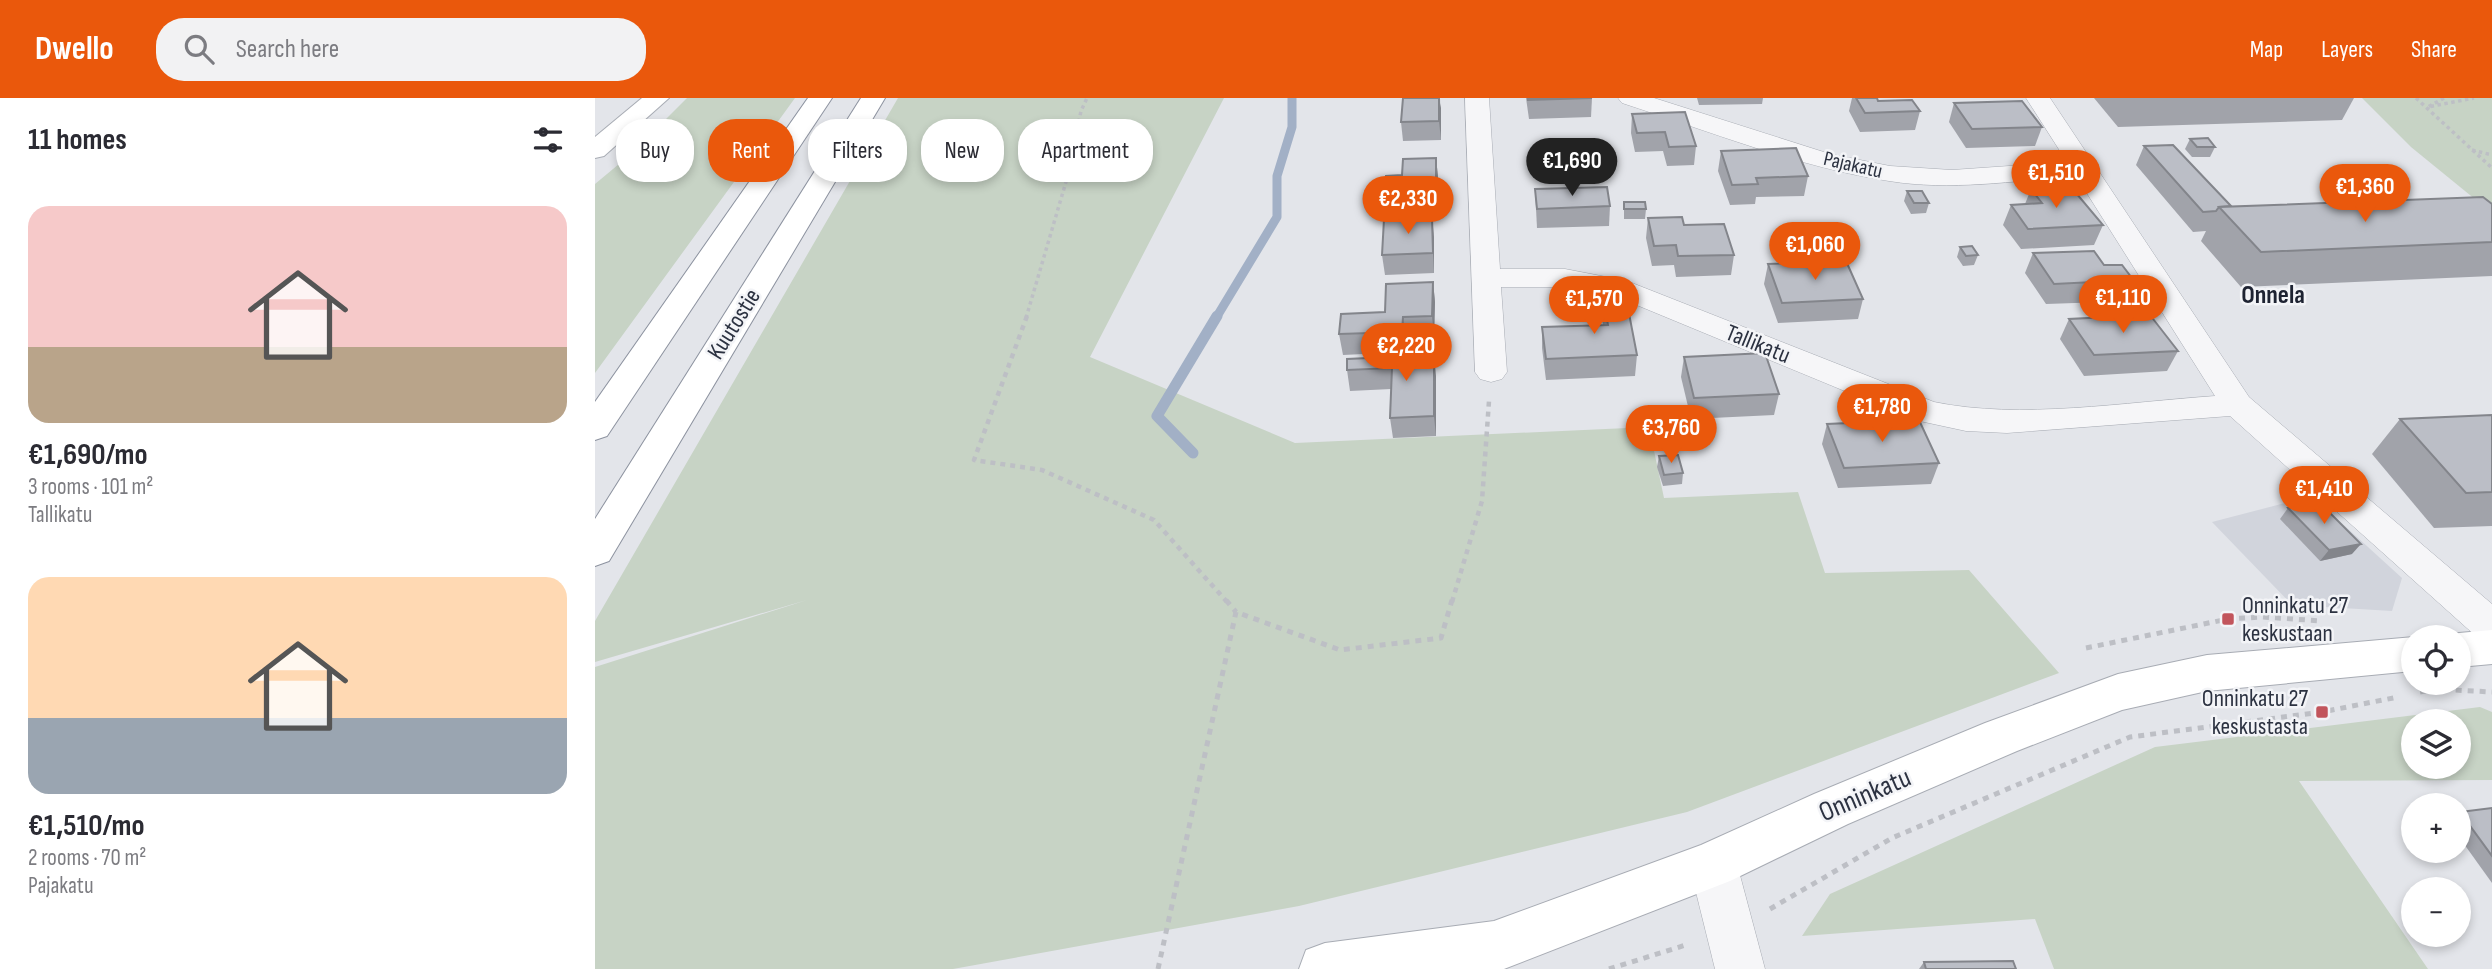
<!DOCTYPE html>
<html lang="en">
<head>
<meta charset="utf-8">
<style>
	:root { --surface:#fff; --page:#f2f2f3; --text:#2b2b33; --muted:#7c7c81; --accent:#ea580c }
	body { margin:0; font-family:"Sofia Sans Condensed",sans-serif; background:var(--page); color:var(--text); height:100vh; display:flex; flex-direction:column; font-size:26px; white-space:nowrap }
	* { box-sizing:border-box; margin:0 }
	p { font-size:23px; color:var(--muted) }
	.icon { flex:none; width:38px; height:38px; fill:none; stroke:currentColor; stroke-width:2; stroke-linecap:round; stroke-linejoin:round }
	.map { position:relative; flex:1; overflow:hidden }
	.drawer { display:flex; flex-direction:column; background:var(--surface); width:595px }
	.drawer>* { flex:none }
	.hud { position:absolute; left:21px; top:21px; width:665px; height:63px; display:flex; gap:14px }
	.buttons { position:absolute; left:1806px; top:527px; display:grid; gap:14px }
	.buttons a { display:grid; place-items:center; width:70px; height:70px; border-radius:50%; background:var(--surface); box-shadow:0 4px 10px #0003; font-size:35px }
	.price { position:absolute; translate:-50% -60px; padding:0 16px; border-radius:24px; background:var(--accent); color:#fff; font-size:23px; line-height:46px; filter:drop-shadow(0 2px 4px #0008) }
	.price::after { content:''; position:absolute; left:50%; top:42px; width:21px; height:16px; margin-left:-10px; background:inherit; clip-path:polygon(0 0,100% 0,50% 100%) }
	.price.on { background:#222; color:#fff }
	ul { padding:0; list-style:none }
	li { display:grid; align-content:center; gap:14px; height:371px; padding:0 28px }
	li span { display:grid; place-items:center; height:217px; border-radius:21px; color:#555 }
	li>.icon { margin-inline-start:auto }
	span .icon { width:126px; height:126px; fill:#fffc; stroke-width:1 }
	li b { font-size:30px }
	h2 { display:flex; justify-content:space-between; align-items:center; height:84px; padding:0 28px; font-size:30px }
	.tag { padding:0 24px; border-radius:28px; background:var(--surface); box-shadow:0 4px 10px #0003; font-size:24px; line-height:63px }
	.tag.on { background:var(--accent); color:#fff }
	header { display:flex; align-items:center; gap:42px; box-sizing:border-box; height:98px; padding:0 35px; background:var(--accent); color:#fff }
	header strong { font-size:33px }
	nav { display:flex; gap:38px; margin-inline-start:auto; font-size:24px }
	.search { width:490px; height:63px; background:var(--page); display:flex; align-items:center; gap:18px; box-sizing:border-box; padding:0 24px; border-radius:28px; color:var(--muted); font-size:26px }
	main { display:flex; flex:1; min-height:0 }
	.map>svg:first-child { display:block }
	.built { fill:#d1d4dc }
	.green { fill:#c7d3c5; fill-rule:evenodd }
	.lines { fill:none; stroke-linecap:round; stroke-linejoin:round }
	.stream-far1 { stroke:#a2b0c6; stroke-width:9 }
	.stream { stroke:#a2b0c6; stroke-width:11 }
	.street-casing { stroke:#a8acb4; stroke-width:1 }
	.secondary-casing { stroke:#a8acb4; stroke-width:2 }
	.highway-casing { stroke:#8c929f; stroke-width:2 }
	.path-far2 { stroke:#bdbfc5; stroke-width:3.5; stroke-dasharray:3.5 3.5; stroke-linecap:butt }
	.path-far1 { stroke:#bdbfc5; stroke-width:4.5; stroke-dasharray:5 5; stroke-linecap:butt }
	.path { stroke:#bdbfc5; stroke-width:5; stroke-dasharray:6 6; stroke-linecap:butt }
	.street { fill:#f6f6f8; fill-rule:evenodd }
	.secondary { fill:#fff; fill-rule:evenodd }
	.highway { fill:#fff; fill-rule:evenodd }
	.wall { fill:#a1a3aa }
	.shaded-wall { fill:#83858b }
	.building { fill:#bbbec6; stroke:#83858b; stroke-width:2 }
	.poi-dot { fill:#c2555c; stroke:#f3f4f7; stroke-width:2.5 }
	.labels { text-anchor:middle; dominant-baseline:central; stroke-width:5; stroke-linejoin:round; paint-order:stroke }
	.far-street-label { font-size:21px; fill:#2c3241; stroke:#f3f4f7 }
	.street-label { font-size:24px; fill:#2c3241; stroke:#f3f4f7 }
	.poi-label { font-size:24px; fill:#2c3241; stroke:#f3f4f7; text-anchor:start }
	.far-district-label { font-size:26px; font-weight:bold; fill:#1e2332; stroke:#f3f4f7 }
	.near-street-label { font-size:28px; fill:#2c3241; stroke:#f3f4f7 }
</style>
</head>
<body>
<header>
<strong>Dwello</strong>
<div class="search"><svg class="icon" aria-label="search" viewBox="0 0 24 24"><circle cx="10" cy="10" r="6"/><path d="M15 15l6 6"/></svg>Search here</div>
<nav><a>Map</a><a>Layers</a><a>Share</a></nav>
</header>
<main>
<section class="drawer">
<h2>11 homes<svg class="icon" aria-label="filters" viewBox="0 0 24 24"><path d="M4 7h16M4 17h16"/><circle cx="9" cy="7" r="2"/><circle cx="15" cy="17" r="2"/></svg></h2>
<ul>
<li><span style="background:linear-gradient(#f6c9c9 65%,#b9a48a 0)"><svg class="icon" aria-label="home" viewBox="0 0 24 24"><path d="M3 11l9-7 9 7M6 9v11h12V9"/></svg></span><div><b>€1,690/mo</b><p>3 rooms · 101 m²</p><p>Tallikatu</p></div></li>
<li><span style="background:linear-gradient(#ffd9b3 65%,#9aa5b1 0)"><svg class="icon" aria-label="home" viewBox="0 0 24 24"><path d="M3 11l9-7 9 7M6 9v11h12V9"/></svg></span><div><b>€1,510/mo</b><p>2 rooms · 70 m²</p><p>Pajakatu</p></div></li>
</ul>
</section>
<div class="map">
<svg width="1897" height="871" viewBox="0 0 1897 871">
	<rect width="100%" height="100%" fill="#e3e5ea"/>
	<path class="built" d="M 1717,398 L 1807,480 L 1797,513 L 1697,507 L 1617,424 Z"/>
	<g class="green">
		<path d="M 92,0 L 200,0 L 0,275 L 0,86 L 36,56 Z"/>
		<path d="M 303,0 L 629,0 L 495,259 L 700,345 L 1054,329 L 1069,400 L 1203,394 L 1230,475 L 1374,472 L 1464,575 L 1092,714 L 704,808 L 358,871 L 0,871 L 0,569 L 212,502 L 0,564 L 0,523 Z"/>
		<path d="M 1767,0 L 1897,0 L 1897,115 L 1816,49 Z"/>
		<path d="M 1885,609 L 1897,614 L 1897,682 L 1704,683 L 1833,871 L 1459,871 L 1440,821 L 1207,838 L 1235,796 L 1560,649 ZM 1818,623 L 1864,623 L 1864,668 L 1818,668 Z"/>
	</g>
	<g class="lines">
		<path class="stream-far1" d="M 621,220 L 682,119 L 682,78 L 697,29 L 697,0"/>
		<path class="stream" d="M 598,355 L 562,318 L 622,218"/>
		<defs>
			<g id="street">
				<path d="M 870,0 L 894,0 L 905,171 L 970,171 L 1032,183 L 1339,304 C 1425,322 1531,304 1620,298 L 1481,78 C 1419,83 1355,93 1294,83 C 1203,69 1114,33 1027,5 L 1023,0 L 1059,0 L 1235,56 L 1295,68 L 1357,72 L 1472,64 L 1431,0 L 1455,0 L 1654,299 L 1897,506 L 1897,545 L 1883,540 L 1635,318 L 1412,335 L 1371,333 L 1320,322 L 1015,196 L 970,189 L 906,189 L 912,274 L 907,281 L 896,284 L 885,281 L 880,274 Z"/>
				<path d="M 1118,744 L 1135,750 L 1142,766 L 1170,871 L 1120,871 L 1094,766 L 1101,750 Z"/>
			</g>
			<g id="secondary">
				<path d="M 47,0 L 74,0 L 9,58 L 0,60 L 0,39 Z"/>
				<path d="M 1897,532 L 1897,566 L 1864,569 L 1864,539 L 1851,539 L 1864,535 Z"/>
				<path d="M 1819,539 L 1818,573 L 1612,593 L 1527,612 L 1422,653 L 1253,726 L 1135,783 L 909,871 L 704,871 L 711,852 L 730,845 L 899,823 L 1106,747 L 1219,696 L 1390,625 L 1523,576 L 1612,557 Z"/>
			</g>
			<g id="highway">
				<path d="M 213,0 L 237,0 L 12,338 L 0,342 L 0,304 Z"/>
				<path d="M 266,0 L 290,0 L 14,463 L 0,468 L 0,421 Z"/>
			</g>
		</defs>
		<use href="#street" class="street-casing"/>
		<use href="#secondary" class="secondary-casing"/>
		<use href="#highway" class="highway-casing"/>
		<g class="path-far2">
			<path d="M 1821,0 L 1897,70"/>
			<path d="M 1849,0 L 1833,9 L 1879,0"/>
			<path d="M 1877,52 L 1897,57"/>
			<path d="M 431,220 L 473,77 L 486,13 L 492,0"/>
		</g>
		<g class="path-far1">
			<path d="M 432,218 L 379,362 L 447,372 L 559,422 L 632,504"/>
			<path d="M 857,504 L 887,403 L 894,303"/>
		</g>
		<g class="path">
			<path d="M 631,502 L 641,514"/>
			<path d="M 1491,550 L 1633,521 L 1668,519 L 1727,523"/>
			<path d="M 1825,594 L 1840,591 L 1897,594"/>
			<path d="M 1175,811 L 1297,740 L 1535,639 L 1727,614 L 1803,599"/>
			<path d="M 563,871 L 641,514 L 745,552 L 846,540 L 857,502"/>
			<path d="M 1014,871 L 1094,846"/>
		</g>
		<use href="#street" class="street"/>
		<use href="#secondary" class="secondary"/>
		<use href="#highway" class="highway"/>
	</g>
	<g class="wall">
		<path d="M 808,0 L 845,0 L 846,42 L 808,43 L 806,24 Z"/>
		<path d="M 931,0 L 997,0 L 996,19 L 934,21 Z"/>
		<path d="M 1102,0 L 1168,0 L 1167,6 L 1104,7 Z"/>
		<path d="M 1257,0 L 1282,0 L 1283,3 L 1325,13 L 1320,32 L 1265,34 L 1254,13 Z"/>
		<path d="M 1499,0 L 1759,0 L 1747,22 L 1523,29 Z"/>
		<path d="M 1359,5 L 1447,29 L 1440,48 L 1371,50 L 1354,24 Z"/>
		<path d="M 1037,16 L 1101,48 L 1099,67 L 1072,68 L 1068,53 L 1040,54 L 1036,35 Z"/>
		<path d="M 1595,41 L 1620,49 L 1615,59 L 1597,59 L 1590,51 Z"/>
		<path d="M 1549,48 L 1636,108 L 1897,106 L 1897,178 L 1646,189 L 1606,143 L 1611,133 L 1598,134 L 1541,67 Z"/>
		<path d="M 1126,53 L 1213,78 L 1209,98 L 1161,99 L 1160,106 L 1135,107 L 1123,73 Z"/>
		<path d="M 841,60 L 843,79 L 843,117 L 792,118 L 790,99 L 807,77 Z"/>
		<path d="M 940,91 L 1015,108 L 1014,128 L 942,130 Z"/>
		<path d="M 1436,91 L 1508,127 L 1499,147 L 1426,151 L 1408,127 L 1416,107 L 1430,106 Z"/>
		<path d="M 1312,93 L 1334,105 L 1331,115 L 1316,116 L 1309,103 Z"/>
		<path d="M 1029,104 L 1051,111 L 1050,121 L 1029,121 Z"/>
		<path d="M 1053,120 L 1089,127 L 1139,157 L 1136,177 L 1081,179 L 1079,167 L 1057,168 L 1051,140 Z"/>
		<path d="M 839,139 L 839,175 L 790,177 L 787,157 Z"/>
		<path d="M 1365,149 L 1383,157 L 1379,167 L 1368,168 L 1362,159 Z"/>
		<path d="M 1438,155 L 1509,167 L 1543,188 L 1533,208 L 1513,210 L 1509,204 L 1451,206 L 1430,175 Z"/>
		<path d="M 1173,166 L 1268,201 L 1263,221 L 1183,225 L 1169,186 Z"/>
		<path d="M 838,184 L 840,204 L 839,238 L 810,240 L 810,254 L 748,257 L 744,236 L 790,214 Z"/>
		<path d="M 1008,201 L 1042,257 L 1040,278 L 951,282 L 947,250 L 947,229 L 1008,227 L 1007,221 Z"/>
		<path d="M 1474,221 L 1583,253 L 1572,273 L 1489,278 L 1465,241 Z"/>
		<path d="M 1089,259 L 1184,296 L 1179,317 L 1096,321 L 1086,279 Z"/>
		<path d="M 752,261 L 841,278 L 841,338 L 798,340 L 795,320 L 796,291 L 755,293 L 752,272 Z"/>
		<path d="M 1897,317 L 1897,428 L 1839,430 L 1777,356 L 1805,321 Z"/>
		<path d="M 1232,326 L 1344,365 L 1336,386 L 1243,390 L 1227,346 Z"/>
		<path d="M 1064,358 L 1088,375 L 1087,386 L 1068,388 L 1062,369 Z"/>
		<path d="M 1693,410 L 1757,456 L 1725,463 L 1685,421 Z"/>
		<path d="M 1897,710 L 1897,785 L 1864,739 L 1864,715 Z"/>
		<path d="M 1329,864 L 1421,871 L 1324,871 Z"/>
	</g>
	<g class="shaded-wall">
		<path d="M 844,0 L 846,10 L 846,42 L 844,23 Z"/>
		<path d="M 841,60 L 843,79 L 843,117 L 841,97 Z"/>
		<path d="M 837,119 L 839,139 L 839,175 L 838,155 Z"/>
		<path d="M 838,184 L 840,204 L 839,238 L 837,218 Z"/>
		<path d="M 808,219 L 810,240 L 810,254 L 807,234 Z"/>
		<path d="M 839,257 L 841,278 L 841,338 L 839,318 Z"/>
		<path d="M 1766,446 L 1757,456 L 1725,463 L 1734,452 Z"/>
	</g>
	<g class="building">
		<path d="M 808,0 L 844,0 L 844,23 L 806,24 Z"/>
		<path d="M 933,0 L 997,0 L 933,2 Z"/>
		<path d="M 1261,0 L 1282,0 L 1283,3 L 1317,2 L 1325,13 L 1270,15 Z"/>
		<path d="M 1427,3 L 1447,29 L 1377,31 L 1359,5 Z"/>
		<path d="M 1090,14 L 1101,48 L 1074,49 L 1070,34 L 1042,35 L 1037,16 Z"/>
		<path d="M 1613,40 L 1620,49 L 1602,49 L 1595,41 Z"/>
		<path d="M 1578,47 L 1636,108 L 1624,109 L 1621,113 L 1608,114 L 1549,48 Z"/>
		<path d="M 1201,50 L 1213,78 L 1161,80 L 1163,86 L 1137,87 L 1126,53 Z"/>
		<path d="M 841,60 L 841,97 L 790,99 L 791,78 L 807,77 L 808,61 Z"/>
		<path d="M 1012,89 L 1015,108 L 942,111 L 940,91 Z"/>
		<path d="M 1476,89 L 1508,127 L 1433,131 L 1416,107 L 1447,105 L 1436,91 Z"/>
		<path d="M 1312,93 L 1327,93 L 1334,105 L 1319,105 Z"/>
		<path d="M 1888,99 L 1897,106 L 1897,144 L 1666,154 L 1624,109 Z"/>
		<path d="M 1029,104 L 1050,104 L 1051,111 L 1029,111 Z"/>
		<path d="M 837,119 L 838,155 L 787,157 L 789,121 Z"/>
		<path d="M 1087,119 L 1089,127 L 1129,126 L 1139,157 L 1083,158 L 1081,147 L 1059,148 L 1053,120 Z"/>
		<path d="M 1377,148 L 1383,157 L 1371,158 L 1365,149 Z"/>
		<path d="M 1499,153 L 1509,167 L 1527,167 L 1543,188 L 1523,189 L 1519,183 L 1459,186 L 1438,155 Z"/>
		<path d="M 1251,163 L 1268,201 L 1187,205 L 1173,166 Z"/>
		<path d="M 838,184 L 837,218 L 808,219 L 807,234 L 744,236 L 746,216 L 790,214 L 791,186 Z"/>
		<path d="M 1031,200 L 1042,257 L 951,261 L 947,229 L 1013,227 L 1008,201 Z"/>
		<path d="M 1555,217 L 1583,253 L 1499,257 L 1474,221 Z"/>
		<path d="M 1170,255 L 1184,296 L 1099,300 L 1089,259 Z"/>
		<path d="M 839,257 L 839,318 L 795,320 L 797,270 L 752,272 L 752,261 Z"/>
		<path d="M 1897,317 L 1897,394 L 1871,395 L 1805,321 Z"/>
		<path d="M 1324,322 L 1344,365 L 1249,370 L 1232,326 Z"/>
		<path d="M 1083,357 L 1088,375 L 1069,377 L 1064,358 Z"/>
		<path d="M 1724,404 L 1766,446 L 1734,452 L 1693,410 Z"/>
		<path d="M 1897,710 L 1897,758 L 1865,714 Z"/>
		<path d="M 1418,863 L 1421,871 L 1331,871 L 1329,864 Z"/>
	</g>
	<g class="poi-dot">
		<rect x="1626" y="514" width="14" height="14" rx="3.5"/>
		<rect x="1720" y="607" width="14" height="14" rx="3.5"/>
	</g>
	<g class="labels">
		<g class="far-street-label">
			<text transform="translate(1258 67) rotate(13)">Pajakatu</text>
		</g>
		<g class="street-label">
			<text transform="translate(139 226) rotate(-58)">Kuutostie</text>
			<text transform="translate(1163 246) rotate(22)">Tallikatu</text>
		</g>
		<g class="poi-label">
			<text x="1647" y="507">Onninkatu 27<tspan x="1647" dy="28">keskustaan</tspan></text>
			<text x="1713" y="600" text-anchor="end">Onninkatu 27<tspan x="1713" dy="28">keskustasta</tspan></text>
		</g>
		<g class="far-district-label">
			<text x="1678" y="197">Onnela</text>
		</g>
		<g class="near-street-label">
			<text transform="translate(1270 697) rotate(-23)">Onninkatu</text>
		</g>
	</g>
</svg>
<div class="buttons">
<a><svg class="icon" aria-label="locate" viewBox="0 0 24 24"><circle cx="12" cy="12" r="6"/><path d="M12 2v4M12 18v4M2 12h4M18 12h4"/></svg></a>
<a><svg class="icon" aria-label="layers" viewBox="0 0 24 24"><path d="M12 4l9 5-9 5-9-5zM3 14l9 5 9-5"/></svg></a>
<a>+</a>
<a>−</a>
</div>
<b class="price on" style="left:977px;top:100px">€1,690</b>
<b class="price" style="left:1461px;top:112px">€1,510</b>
<b class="price" style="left:1770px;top:126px">€1,360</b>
<b class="price" style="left:813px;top:138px">€2,330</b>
<b class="price" style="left:1220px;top:184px">€1,060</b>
<b class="price" style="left:1528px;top:237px">€1,110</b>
<b class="price" style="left:999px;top:238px">€1,570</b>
<b class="price" style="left:811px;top:285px">€2,220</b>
<b class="price" style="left:1287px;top:346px">€1,780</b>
<b class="price" style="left:1076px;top:367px">€3,760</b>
<b class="price" style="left:1729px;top:428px">€1,410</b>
<div class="hud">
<a class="tag">Buy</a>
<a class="tag on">Rent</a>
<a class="tag">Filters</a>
<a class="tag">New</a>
<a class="tag">Apartment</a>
</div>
</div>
</main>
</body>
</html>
